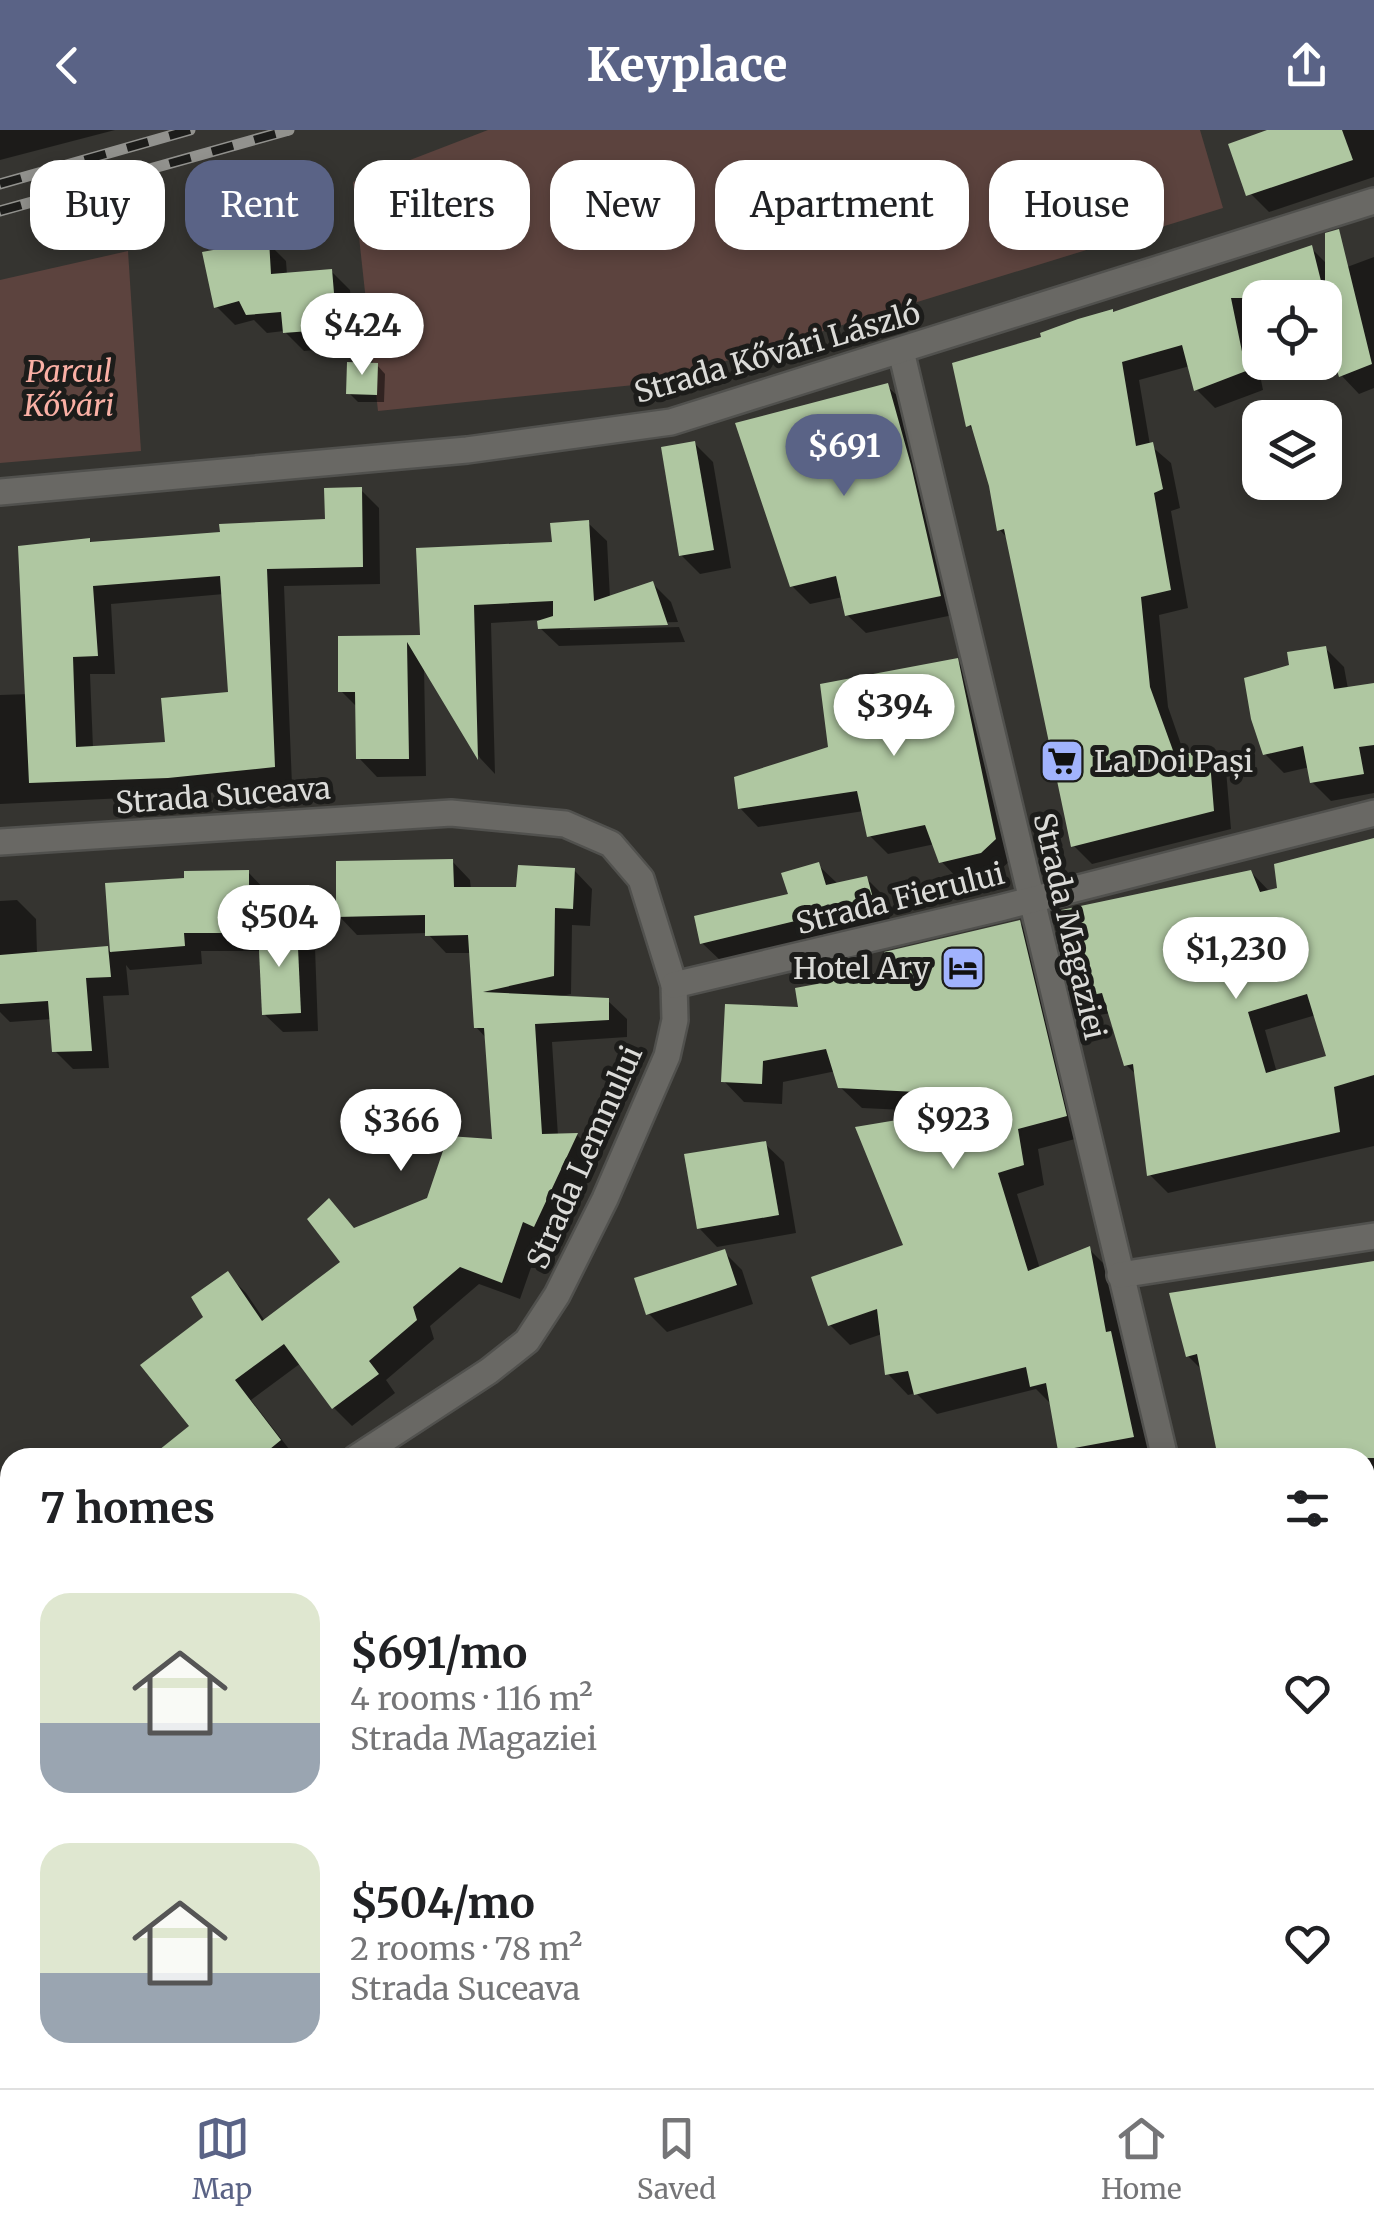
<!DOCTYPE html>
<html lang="en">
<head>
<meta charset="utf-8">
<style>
	:root { --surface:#fff; --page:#f6f6f6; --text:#202124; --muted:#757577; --line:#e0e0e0; --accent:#5a6386 }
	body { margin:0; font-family:Merriweather,serif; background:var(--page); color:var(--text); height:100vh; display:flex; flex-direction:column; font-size:38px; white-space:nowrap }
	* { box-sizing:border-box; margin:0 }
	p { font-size:32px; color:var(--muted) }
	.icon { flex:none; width:55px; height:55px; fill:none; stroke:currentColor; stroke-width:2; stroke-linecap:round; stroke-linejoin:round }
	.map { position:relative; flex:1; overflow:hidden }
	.panel { position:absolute; left:0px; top:1318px; width:1375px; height:642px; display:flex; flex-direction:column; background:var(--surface); border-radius:30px 30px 0 0; box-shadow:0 5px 15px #0003 }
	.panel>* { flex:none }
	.banner { position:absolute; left:30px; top:30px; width:1315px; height:90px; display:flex; gap:20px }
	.controls { position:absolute; left:1242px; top:150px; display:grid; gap:20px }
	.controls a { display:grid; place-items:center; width:100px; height:100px; border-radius:20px; background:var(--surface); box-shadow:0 5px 15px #0003; font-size:50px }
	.price { position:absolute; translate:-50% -85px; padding:0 22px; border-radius:35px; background:#fff; color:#222; font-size:32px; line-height:65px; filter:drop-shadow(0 2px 5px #0008) }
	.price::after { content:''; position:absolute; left:50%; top:60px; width:30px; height:22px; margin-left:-15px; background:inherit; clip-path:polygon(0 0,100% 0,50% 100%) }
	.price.on { background:var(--accent); color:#fff }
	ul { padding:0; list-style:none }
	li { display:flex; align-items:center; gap:30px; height:250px; padding:0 40px }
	li span { display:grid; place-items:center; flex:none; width:280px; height:200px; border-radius:30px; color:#555 }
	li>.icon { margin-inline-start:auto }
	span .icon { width:120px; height:120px; fill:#fffc; stroke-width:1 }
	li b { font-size:42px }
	h2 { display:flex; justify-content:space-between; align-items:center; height:120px; padding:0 40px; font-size:42px }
	.tag { padding:0 35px; border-radius:30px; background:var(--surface); box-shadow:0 5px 15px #0003; font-size:35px; line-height:90px }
	.tag.on { background:var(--accent); color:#fff }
	header { display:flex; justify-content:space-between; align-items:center; height:130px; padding:0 40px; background:var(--accent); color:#fff; font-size:45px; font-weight:800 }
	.tabs { display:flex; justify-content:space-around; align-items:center; height:140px; border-top:2px solid var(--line); background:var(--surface); font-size:28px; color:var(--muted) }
	.tabs a { display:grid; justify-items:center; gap:5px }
	.tabs .on { color:var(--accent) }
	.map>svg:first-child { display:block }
	.green { fill:#5c433e }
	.shadow { fill:#0007; fill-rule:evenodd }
	.building { fill:#afc7a1; fill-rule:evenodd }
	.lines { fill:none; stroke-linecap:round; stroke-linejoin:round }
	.street-casing { stroke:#51514e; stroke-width:30 }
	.secondary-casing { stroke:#51514e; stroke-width:30 }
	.street { stroke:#696864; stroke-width:25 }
	.secondary { stroke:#927b62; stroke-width:25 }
	.rail-casing { stroke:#92928e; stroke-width:11 }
	.rail { stroke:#1c1c1a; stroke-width:8; stroke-dasharray:22; stroke-linecap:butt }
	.labels { text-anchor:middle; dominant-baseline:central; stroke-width:10; stroke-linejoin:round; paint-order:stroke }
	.street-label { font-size:30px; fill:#dbdbd8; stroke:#1c1c1a }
	.park-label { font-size:30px; font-style:italic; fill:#fab0a5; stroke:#1c1c1a }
	.poi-label { font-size:30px; fill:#dbdbd8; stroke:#1c1c1a; text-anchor:start }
</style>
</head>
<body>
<header><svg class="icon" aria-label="back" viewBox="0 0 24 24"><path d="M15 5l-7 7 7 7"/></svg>Keyplace<svg class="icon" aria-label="share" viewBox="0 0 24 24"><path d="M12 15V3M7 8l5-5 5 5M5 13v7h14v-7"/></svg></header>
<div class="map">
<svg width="1374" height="1958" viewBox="0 0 1374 1958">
	<rect width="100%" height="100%" fill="#353430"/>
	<g class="green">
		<path d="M 488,0 L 1200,0 L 1223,78 L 654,253 L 378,281 L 353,52 Z"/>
		<path d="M 128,121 L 141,321 L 0,333 L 0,150 Z"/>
		<path d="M 0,1618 L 10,1619 L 10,1950 L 706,1950 L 705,1958 L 0,1958 Z"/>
	</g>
	<g class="shadow">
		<path d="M 0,0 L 115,0 L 0,30 Z"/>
		<path d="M 1274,0 L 1374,0 L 1374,47 L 1269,82 L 1251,64 Z"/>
		<path d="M 268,113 L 286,131 L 287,145 L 331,141 L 350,160 L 355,216 L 304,221 L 284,201 L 267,203 L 254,190 L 235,195 L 217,177 Z"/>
		<path d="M 1311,118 L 1330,137 L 1331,143 L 1374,127 L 1374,258 L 1359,264 L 1341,245 L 1335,225 L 1325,229 L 1325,168 Z"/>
		<path d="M 1244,165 L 1263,260 L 1215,278 L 1197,260 L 1190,236 L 1139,250 L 1150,315 L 1171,333 L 1180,378 L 1171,381 L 1188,478 L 1159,485 L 1168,577 L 1185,626 L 1208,622 L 1226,640 L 1231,699 L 1092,734 L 1074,716 L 1008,409 L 1000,400 L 991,356 L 976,302 L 968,295 L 1114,184 Z"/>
		<path d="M 377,235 L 385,244 L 384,272 L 358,272 L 349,263 Z"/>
		<path d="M 887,256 L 906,274 L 958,484 L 866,503 L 847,485 L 843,467 L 810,474 L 792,456 Z"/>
		<path d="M 695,314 L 713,332 L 731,438 L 700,444 L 681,425 Z"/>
		<path d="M 361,360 L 379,378 L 380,454 L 284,456 L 292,655 L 187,665 L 0,674 L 0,565 L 30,564 L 89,410 L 93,414 L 222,404 L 327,392 ZM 224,464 L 230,564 L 167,615 L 93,618 L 90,544 L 115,544 L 111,474 Z"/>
		<path d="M 588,393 L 607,411 L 610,468 L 653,454 L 671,472 L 678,492 L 570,495 L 570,500 L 679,497 L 685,512 L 559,516 L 540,498 L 539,490 L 491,493 L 495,644 L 480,628 L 424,536 L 426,646 L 377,647 L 359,628 L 358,578 L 341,561 L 340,508 L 423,507 Z"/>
		<path d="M 1325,518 L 1344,537 L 1348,559 L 1374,555 L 1374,663 L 1331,671 L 1312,652 L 1310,637 L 1284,643 L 1265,624 L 1292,537 Z"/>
		<path d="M 957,531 L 975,549 L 1013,728 L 999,741 L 959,750 L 941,731 L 935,714 L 888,724 L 869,705 L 864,681 L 758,697 L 740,678 Z"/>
		<path d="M 1374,711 L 1374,1016 L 1168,1063 L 1149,1044 L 1138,946 L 1126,935 L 1111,883 L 1093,886 L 1075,868 L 1251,742 L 1270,762 ZM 1316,885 L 1329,928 L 1277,943 L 1265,900 Z"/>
		<path d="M 452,731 L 470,750 L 471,760 L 519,760 L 574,740 L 592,759 L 590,796 L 572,795 L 571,864 L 561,866 L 608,871 L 627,889 L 627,907 L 552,912 L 558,1006 L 577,1005 L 595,1023 L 553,1113 L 541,1109 L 520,1169 L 479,1154 L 430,1196 L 434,1209 L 386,1250 L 395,1263 L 352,1296 L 334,1278 L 301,1233 L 251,1270 L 296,1328 L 153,1328 L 192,1297 L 206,1187 L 228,1145 L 246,1163 L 265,1191 L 344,1132 L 329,1072 L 356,1100 L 429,1070 L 495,1011 L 487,909 L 476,897 L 471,823 L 446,823 L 427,803 L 357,805 L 339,786 Z"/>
		<path d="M 818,735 L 837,753 L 866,748 L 885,767 L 890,790 L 721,831 L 702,813 L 792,766 Z"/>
		<path d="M 248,742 L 266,761 L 267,800 L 296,798 L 315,817 L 318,901 L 283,902 L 264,884 L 262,821 L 201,821 L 202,834 L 130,840 L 126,835 L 129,865 L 103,866 L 109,938 L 73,939 L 55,921 L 52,889 L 10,892 L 0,882 L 0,771 L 17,770 L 36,789 L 37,824 L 107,819 L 112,823 L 108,755 Z"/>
		<path d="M 1019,792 L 1040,813 L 1086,1006 L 1038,1019 L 1044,1055 L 1017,1064 L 1040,1139 L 1089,1119 L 1110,1140 L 1124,1217 L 1131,1224 L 1153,1328 L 1061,1328 L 1052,1275 L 1036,1259 L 937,1284 L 916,1263 L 908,1265 L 888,1244 L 882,1204 L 850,1215 L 830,1195 L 907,1117 L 946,982 L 862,978 L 840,957 L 836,941 L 783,952 L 782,974 L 744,972 L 724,951 L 801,880 Z"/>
		<path d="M 765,1014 L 784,1032 L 796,1103 L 717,1117 L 699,1098 Z"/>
		<path d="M 724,1122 L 742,1140 L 753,1174 L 667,1202 L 648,1183 Z"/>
		<path d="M 1374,1133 L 1374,1347 L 1365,1348 L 1365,1328 L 1202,1240 L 1188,1226 Z"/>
		<path d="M 2,1372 L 10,1372 L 10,1505 L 0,1505 Z"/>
		<path d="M 1365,1389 L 1369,1432 L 1374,1432 L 1374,1481 L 1365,1482 Z"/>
		<path d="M 1365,1494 L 1374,1535 L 1374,1656 L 1365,1654 Z"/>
		<path d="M 1365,1758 L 1371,1764 L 1366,1827 L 1365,1827 Z"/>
		<path d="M 1365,1889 L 1374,1889 L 1374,1958 L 1232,1950 L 1365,1950 Z"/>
		<rect x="322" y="1950" width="278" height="8"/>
		<path d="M 803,1950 L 880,1950 L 880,1958 Z"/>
		<path d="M 974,1950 L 1095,1950 L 1095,1958 L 980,1958 Z"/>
	</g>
	<g class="building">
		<path d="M 1267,0 L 1342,0 L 1353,30 L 1246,66 L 1228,14 Z"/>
		<path d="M 1339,99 L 1372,234 L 1339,247 L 1325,201 L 1325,168 L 1231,168 L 1246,241 L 1194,261 L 1182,215 L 1122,232 L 1136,316 L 1153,312 L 1163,359 L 1154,363 L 1171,460 L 1141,467 L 1150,557 L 1175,626 L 1209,619 L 1214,681 L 1071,717 L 1004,399 L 997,401 L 989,356 L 971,295 L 966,297 L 952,233 L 1041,207 L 1040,203 L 1078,189 L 1113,179 L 1113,182 L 1312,115 L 1325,167 L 1325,103 Z"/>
		<path d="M 269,110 L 271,144 L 332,139 L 337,199 L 283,203 L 281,182 L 246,185 L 239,171 L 214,178 L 202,122 Z"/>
		<path d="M 347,232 L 378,233 L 377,265 L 346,264 Z"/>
		<path d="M 888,253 L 911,335 L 941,466 L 845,486 L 836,446 L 790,457 L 735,293 Z"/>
		<path d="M 695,311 L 714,420 L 679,426 L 661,317 Z"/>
		<path d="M 362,357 L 363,437 L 267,439 L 275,637 L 168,648 L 29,653 L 18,416 L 90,408 L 90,412 L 220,402 L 219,394 L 325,389 L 324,358 ZM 220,446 L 228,562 L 161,568 L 165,612 L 76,617 L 73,527 L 98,526 L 93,456 Z"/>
		<path d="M 589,390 L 594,471 L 653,451 L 668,495 L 538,499 L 537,491 L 553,486 L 553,471 L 474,475 L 478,630 L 407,512 L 409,629 L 356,629 L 355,562 L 338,562 L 338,506 L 420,505 L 416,418 L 552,412 L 550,393 Z"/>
		<path d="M 1326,516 L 1334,559 L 1374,553 L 1374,615 L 1359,617 L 1364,644 L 1310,653 L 1303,616 L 1263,625 L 1251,589 L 1244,548 L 1289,535 L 1287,522 Z"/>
		<path d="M 958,528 L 996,709 L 981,723 L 939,733 L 925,695 L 867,707 L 857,661 L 738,679 L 734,647 L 828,617 L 820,554 Z"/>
		<path d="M 1374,708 L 1374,945 L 1334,957 L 1340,1002 L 1147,1046 L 1133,934 L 1124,936 L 1102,863 L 1072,869 L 1052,782 L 1251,740 L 1260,762 L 1277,758 L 1274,734 ZM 1307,864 L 1326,926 L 1266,943 L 1248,882 Z"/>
		<path d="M 453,729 L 454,757 L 516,757 L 518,735 L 575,738 L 573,779 L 555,778 L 554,846 L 483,862 L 609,868 L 609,890 L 535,894 L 542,1004 L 578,1003 L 534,1097 L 523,1092 L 502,1153 L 460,1137 L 413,1177 L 417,1190 L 369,1231 L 379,1244 L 332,1279 L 284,1214 L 235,1250 L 281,1310 L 259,1328 L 149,1328 L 189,1296 L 140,1235 L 203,1187 L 191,1167 L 228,1141 L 262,1191 L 340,1132 L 307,1089 L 329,1068 L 354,1098 L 427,1068 L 448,1006 L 492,1009 L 484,898 L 474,898 L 468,805 L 425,806 L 425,785 L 336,787 L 336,731 Z"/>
		<path d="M 819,732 L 826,755 L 867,746 L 874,772 L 700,814 L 694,786 L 788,764 L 781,743 Z"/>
		<path d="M 249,740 L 249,803 L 184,803 L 185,816 L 110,822 L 105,753 L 184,748 L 184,741 Z"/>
		<path d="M 1020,790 L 1067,986 L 1018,999 L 1024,1035 L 998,1043 L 1028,1141 L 1090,1116 L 1106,1202 L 1111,1201 L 1134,1307 L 1058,1321 L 1046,1253 L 1030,1257 L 1026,1237 L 914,1265 L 908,1241 L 885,1245 L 877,1179 L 828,1196 L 811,1147 L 903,1115 L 855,997 L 957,980 L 956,964 L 838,958 L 826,919 L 763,931 L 762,954 L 721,952 L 725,874 L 798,877 L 795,858 L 888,841 L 884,822 Z"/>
		<path d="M 297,796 L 301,883 L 262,885 L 258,798 Z"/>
		<path d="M 108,816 L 111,847 L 86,848 L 92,921 L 52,922 L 48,871 L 0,874 L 0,825 Z"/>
		<path d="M 766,1011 L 779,1085 L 697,1099 L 684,1024 Z"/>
		<path d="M 725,1119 L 737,1155 L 646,1185 L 634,1148 Z"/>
		<path d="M 1374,1131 L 1374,1328 L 1218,1328 L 1197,1224 L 1186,1227 L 1169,1163 Z"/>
	</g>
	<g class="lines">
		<defs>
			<g id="street">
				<path d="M 901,221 L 1165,1328"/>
				<path d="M 0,362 L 467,320 L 671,292 L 1374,71"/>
				<path d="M 0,712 L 451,683 L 565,694 L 611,714 L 641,749 L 674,855 L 675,890 L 667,926 L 605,1069 L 557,1165 L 527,1211 L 489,1241 L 356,1328"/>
				<path d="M 674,855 L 1000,778 L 1374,683"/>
				<path d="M 1120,1145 L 1374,1106"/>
				<path d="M 1110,1958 L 1111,1950"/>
			</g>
			<g id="secondary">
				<path d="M 0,1581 L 10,1581"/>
				<path d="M 1365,1690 L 1374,1692"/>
			</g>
		</defs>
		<use href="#street" class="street-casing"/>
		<use href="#secondary" class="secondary-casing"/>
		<use href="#street" class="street"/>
		<use href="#secondary" class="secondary"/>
		<defs>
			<g id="rail">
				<path d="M 0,54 L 190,0"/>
				<path d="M 0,81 L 289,0"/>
			</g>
		</defs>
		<use href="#rail" class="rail-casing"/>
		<use href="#rail" class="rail"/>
	</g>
	<defs>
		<symbol id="supermarket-square" viewBox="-11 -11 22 22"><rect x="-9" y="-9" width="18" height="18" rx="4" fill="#a1b3fd" stroke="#1c1c1a"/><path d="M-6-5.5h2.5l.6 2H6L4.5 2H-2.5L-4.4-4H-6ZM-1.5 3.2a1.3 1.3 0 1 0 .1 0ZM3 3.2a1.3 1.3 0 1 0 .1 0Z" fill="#111"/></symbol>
		<symbol id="hotel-square" viewBox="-11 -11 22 22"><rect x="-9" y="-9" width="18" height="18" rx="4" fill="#a1b3fd" stroke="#1c1c1a"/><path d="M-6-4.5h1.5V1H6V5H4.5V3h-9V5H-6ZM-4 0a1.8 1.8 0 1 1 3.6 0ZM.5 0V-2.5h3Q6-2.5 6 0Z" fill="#111"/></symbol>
	</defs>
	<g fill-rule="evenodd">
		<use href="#supermarket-square" x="1037" y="606" width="50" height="50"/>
		<use href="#hotel-square" x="938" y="813" width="50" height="50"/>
	</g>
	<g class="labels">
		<g class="street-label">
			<text transform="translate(777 222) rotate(-16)">Strada Kővári László</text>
			<text transform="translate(223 665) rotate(-4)">Strada Suceava</text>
			<text transform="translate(900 768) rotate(-14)">Strada Fierului</text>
			<text transform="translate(1070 796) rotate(77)">Strada Magaziei</text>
			<text transform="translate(584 1027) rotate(-66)">Strada Lemnului</text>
		</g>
		<g class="park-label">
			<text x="69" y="241">Parcul<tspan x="69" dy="34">Kővári</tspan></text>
		</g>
		<g class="poi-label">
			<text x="1094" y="631">La Doi Pași</text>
			<text x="930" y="838" text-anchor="end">Hotel Ary</text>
		</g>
	</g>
</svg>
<div class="controls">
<a><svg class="icon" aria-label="locate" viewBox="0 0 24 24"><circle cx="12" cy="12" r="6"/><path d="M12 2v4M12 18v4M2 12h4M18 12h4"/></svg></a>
<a><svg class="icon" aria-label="layers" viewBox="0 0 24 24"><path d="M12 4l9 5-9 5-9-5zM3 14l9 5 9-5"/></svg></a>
</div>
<b class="price" style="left:362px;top:248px">$424</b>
<b class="price on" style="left:844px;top:369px">$691</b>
<b class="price" style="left:894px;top:629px">$394</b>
<b class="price" style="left:279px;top:840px">$504</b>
<b class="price" style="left:1236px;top:872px">$1,230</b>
<b class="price" style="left:953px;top:1042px">$923</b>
<b class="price" style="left:401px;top:1044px">$366</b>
<div class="banner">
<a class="tag">Buy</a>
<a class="tag on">Rent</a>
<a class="tag">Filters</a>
<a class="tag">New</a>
<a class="tag">Apartment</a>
<a class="tag">House</a>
</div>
<section class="panel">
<h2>7 homes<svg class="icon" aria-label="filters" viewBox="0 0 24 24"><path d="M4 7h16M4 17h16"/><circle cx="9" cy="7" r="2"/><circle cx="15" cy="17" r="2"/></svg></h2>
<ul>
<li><span style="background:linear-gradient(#dfe7d0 65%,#9aa5b1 0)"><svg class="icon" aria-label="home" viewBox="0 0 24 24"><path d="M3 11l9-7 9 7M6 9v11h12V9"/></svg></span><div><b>$691/mo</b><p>4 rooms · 116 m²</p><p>Strada Magaziei</p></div><svg class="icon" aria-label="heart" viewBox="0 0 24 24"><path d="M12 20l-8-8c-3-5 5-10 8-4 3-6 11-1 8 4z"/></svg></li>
<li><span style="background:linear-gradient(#dfe7d0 65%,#9aa5b1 0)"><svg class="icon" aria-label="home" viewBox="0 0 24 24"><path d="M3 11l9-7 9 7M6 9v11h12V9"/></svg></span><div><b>$504/mo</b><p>2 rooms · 78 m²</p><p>Strada Suceava</p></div><svg class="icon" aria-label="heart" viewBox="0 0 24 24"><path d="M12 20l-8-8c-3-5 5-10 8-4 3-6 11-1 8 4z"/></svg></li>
</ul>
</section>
</div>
<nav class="tabs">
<a class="on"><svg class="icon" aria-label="map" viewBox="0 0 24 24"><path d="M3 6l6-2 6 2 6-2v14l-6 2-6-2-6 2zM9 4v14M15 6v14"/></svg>Map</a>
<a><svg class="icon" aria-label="saved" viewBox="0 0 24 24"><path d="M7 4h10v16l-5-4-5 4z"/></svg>Saved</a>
<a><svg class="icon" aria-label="home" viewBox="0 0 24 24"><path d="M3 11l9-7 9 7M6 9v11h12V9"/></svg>Home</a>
</nav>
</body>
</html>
